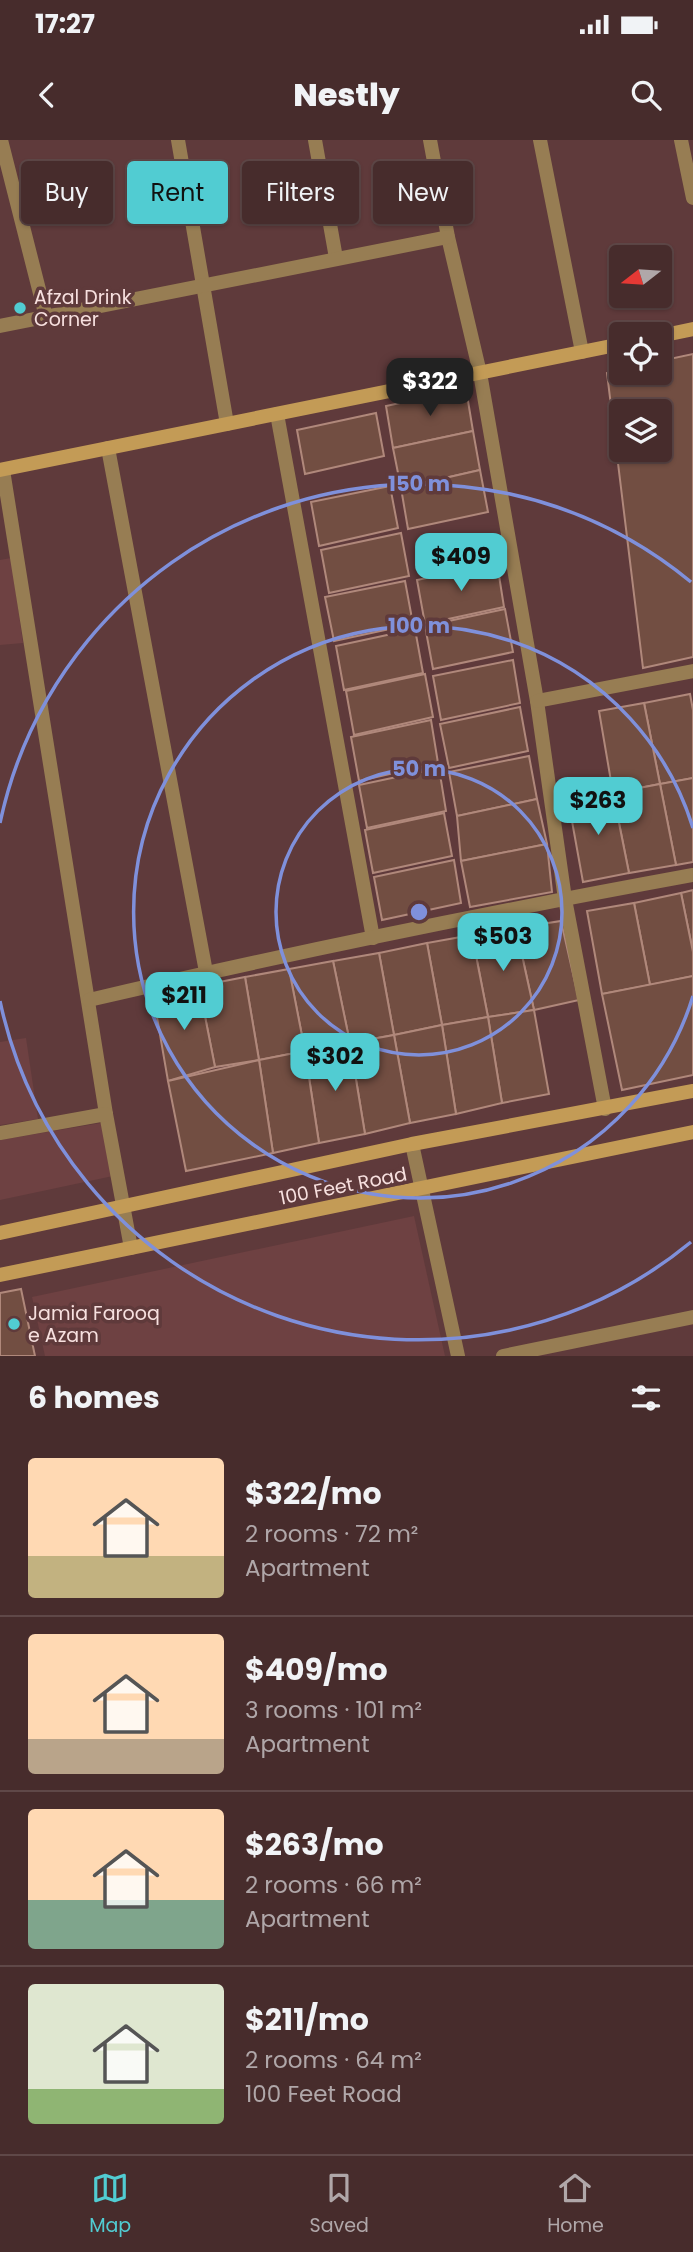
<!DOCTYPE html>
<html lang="en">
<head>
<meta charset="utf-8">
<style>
	:root { --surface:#472c2c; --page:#4e3434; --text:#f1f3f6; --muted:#b0a7a9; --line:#5f4848; --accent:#51ccd2 }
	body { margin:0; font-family:Poppins,sans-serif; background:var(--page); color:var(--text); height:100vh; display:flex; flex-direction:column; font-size:26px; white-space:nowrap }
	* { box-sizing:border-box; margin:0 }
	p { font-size:23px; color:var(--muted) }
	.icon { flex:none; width:38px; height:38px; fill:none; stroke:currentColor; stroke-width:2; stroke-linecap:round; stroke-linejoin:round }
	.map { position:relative; height:1216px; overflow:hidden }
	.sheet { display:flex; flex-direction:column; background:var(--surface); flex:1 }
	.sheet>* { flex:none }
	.hud { position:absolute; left:21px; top:21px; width:651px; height:63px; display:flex; gap:14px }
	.needle { width:46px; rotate:253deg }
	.fabs { position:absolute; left:609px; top:105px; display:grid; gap:14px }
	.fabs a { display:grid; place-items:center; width:63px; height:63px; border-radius:7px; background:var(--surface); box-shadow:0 2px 5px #0004,0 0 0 2px var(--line); font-size:35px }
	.price { position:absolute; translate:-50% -60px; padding:0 16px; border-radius:14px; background:var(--accent); color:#111; font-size:23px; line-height:46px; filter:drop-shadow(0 2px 4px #0008) }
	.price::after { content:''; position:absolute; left:50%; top:42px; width:21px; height:16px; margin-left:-10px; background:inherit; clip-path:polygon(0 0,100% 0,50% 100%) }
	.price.selected { background:#222; color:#fff }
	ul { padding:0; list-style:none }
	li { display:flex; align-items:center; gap:21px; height:175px; padding:0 28px }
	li+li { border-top:2px solid var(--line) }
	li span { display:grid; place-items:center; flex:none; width:196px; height:140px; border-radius:7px; color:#555 }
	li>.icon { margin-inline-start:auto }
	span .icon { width:84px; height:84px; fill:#fffc; stroke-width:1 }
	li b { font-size:30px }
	h2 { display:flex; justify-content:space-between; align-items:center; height:84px; padding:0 28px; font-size:30px }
	.tag { padding:0 24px; border-radius:7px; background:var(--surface); box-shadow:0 2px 5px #0004,0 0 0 2px var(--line); font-size:24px; line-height:63px }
	.tag.selected { background:var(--accent); color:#111 }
	.status { display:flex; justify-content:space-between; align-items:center; height:49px; padding:0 35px; background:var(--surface); direction:ltr }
	.status svg { height:19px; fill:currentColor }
	header { display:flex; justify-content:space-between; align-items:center; height:91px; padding:0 28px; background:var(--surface); font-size:32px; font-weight:800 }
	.dock { display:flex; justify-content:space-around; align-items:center; height:98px; border-top:2px solid var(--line); background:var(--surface); font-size:19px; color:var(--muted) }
	.dock a { display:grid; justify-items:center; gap:4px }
	.dock .selected { color:var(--accent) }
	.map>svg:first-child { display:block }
	.built { fill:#6e4142 }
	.building { fill:#724e42; stroke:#b0887b; stroke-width:2; fill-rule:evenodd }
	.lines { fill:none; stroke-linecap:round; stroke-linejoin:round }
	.street { stroke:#977d53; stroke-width:14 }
	.secondary { stroke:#c39b56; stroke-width:14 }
	.ring { fill:none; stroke:#7f90db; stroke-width:3.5 }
	.poi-dot { fill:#51ccd2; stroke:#5f3a3b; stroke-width:2.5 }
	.labels { text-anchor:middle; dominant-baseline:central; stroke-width:7; stroke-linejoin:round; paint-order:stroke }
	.poi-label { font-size:19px; fill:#f7e0df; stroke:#5f3a3b; text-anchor:start }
	.street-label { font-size:19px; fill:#f7e0df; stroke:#5f3a3b }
	.centre { fill:#7f90db; stroke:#5f3a3b; stroke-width:3.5 }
	.ring-label { font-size:21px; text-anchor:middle; font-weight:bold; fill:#7f90db; stroke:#5f3a3b; stroke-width:7; stroke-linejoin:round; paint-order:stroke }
</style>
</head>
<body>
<div class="status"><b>17:27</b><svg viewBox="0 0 49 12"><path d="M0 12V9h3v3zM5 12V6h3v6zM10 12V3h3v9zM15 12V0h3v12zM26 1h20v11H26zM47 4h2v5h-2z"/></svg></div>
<header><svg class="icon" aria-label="back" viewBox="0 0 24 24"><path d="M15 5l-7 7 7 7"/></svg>Nestly<svg class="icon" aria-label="search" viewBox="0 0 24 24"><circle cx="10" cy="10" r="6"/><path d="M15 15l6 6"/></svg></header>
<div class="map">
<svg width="693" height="1216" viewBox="0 0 693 1216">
	<rect width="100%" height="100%" fill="#5f3a3b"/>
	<g class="built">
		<path d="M 11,418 L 23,503 L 0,505 L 0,420 Z"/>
		<path d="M 26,898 L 38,979 L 0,985 L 0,902 Z"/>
		<path d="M 101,983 L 113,1036 L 0,1060 L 0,1000 Z"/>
		<path d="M 414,1076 L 445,1216 L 45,1216 L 32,1157 Z"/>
	</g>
	<g class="building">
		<path d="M 693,214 L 693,517 L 643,528 L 607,233 L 621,230 L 621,233 L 660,233 L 660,221 ZM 621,271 L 660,271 L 660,310 L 621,310 Z"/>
		<path d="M 466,249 L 473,291 L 393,308 L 386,266 Z"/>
		<path d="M 376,273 L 384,316 L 305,334 L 297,290 Z"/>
		<path d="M 473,291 L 480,330 L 401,348 L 393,308 Z"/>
		<path d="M 480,330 L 488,372 L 408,389 L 401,348 Z"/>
		<path d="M 390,346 L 398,388 L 319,406 L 311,362 Z"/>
		<path d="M 401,393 L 409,436 L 329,453 L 321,410 Z"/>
		<path d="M 497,423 L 504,467 L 425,484 L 417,440 Z"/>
		<path d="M 405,441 L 413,484 L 334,501 L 325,457 Z"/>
		<path d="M 505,469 L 513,512 L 433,529 L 425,486 Z"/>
		<path d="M 415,489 L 423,533 L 344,550 L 336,506 Z"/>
		<path d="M 513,520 L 520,563 L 441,580 L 433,536 Z"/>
		<path d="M 425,534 L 433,577 L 354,595 L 346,551 Z"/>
		<path d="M 690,554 L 693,570 L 693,638 L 660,644 L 644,563 Z"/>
		<path d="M 644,563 L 660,644 L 613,653 L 599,571 Z"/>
		<path d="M 520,567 L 528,611 L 449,628 L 440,584 Z"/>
		<path d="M 431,580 L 438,623 L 359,641 L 351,597 Z"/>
		<path d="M 529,616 L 537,659 L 457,676 L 449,632 Z"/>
		<path d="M 439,628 L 446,671 L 367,688 L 359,645 Z"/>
		<path d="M 693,638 L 693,722 L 676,725 L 660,644 Z"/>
		<path d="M 660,644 L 676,725 L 629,733 L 613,653 Z"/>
		<path d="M 613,653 L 629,733 L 583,742 L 568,659 Z"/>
		<path d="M 537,659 L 547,704 L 461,721 L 457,676 Z"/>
		<path d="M 444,673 L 452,716 L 373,733 L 365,690 Z"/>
		<path d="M 547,704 L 552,752 L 470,767 L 461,721 Z"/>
		<path d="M 454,720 L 461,763 L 382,780 L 374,737 Z"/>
		<path d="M 693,750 L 693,812 L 681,753 Z"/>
		<path d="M 681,753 L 693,812 L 693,836 L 650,845 L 634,763 Z"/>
		<path d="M 634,763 L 650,845 L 602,854 L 587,771 Z"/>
		<path d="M 561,781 L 579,860 L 534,870 L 516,788 Z"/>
		<path d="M 516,788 L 534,870 L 488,877 L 472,795 Z"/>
		<path d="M 472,795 L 488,877 L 442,885 L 427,803 Z"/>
		<path d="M 427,803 L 442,885 L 394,895 L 379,813 Z"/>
		<path d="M 379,813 L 394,895 L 350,903 L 333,821 Z"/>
		<path d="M 333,821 L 350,903 L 305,911 L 289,829 Z"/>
		<path d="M 289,829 L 305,911 L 259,920 L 245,837 Z"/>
		<path d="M 693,836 L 693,935 L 622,950 L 602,854 Z"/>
		<path d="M 245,837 L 259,920 L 215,927 L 199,846 Z"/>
		<path d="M 199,846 L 215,927 L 168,941 L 153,854 Z"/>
		<path d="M 534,870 L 549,954 L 502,963 L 488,877 Z"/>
		<path d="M 488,877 L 502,963 L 456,974 L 442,885 Z"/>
		<path d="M 442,885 L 456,974 L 410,983 L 394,895 Z"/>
		<path d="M 394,895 L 410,983 L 365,994 L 350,903 Z"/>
		<path d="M 350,903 L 365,994 L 319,1003 L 305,911 Z"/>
		<path d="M 305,911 L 319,1003 L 273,1013 L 259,920 Z"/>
		<path d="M 259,920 L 273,1013 L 186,1031 L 168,941 Z"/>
		<path d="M 21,1149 L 35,1216 L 0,1216 L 0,1153 Z"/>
	</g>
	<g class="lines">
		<g class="street">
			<path d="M 1,0 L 46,177"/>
			<path d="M 178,0 L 227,284"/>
			<path d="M 315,0 L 336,118"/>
			<path d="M 430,0 L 448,97 L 480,233 L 537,561 L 565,759 L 605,969"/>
			<path d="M 540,0 L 582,212"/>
			<path d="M 681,0 L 693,58"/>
			<path d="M 0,186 L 448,97"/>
			<path d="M 277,274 L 373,798"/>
			<path d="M 108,308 L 206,832"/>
			<path d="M 3,330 L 106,974 L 131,1108"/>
			<path d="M 537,561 L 693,531"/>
			<path d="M 89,860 C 289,813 491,772 693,735"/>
			<path d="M 0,993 L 106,974"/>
			<path d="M 412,1004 L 458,1216"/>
			<path d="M 503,1216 L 693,1177"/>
		</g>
		<g class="secondary">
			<path d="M 660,196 L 693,189"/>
			<path d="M 0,330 L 621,204"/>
			<path d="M 0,1093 L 412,1004 L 693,951"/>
			<path d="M 0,1135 L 693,992"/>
		</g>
	</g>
	<g class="ring">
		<circle cx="419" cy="772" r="143"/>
		<path d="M693 856A286 286 0 1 1 693 688"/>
		<path d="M691 1102A428 428 0 0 1 0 861M0 683A428 428 0 0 1 691 442"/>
	</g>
	<g class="poi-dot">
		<circle cx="20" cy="168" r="7"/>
		<circle cx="14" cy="1184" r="7"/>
	</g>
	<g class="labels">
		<g class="poi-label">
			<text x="34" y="157">Afzal Drink<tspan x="34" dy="22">Corner</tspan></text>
			<text x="28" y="1173">Jamia Farooq<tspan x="28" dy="22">e Azam</tspan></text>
		</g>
		<g class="street-label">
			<text transform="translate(343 1046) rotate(-11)">100 Feet Road</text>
		</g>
	</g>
	<circle cx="419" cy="772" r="10" class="centre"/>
	<g class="ring-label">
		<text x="419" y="351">150 m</text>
		<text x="419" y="493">100 m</text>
		<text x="419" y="636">50 m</text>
	</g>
</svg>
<div class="fabs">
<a><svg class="needle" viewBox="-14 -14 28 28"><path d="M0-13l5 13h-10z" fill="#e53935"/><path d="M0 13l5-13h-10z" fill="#b0a7a9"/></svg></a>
<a><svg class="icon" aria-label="locate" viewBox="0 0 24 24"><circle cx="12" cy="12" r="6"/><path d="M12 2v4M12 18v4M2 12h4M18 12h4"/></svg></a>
<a><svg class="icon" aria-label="layers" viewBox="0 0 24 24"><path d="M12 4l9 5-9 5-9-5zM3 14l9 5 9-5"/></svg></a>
</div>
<b class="price selected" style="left:430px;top:278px">$322</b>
<b class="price" style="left:461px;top:453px">$409</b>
<b class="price" style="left:598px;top:697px">$263</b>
<b class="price" style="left:503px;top:833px">$503</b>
<b class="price" style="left:184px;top:892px">$211</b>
<b class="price" style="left:335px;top:953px">$302</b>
<div class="hud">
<a class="tag">Buy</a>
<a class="tag selected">Rent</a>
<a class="tag">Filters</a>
<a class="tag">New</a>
</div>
</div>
<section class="sheet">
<h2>6 homes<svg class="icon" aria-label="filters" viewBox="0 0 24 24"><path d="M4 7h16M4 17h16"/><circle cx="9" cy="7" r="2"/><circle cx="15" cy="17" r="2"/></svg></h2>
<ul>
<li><span style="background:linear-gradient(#ffd9b3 70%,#c2b280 0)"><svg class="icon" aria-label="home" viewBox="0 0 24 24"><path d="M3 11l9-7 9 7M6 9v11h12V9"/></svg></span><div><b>$322/mo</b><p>2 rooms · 72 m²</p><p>Apartment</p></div></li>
<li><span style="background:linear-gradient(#ffd9b3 75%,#b9a48a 0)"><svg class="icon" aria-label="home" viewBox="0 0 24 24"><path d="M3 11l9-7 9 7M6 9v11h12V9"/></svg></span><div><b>$409/mo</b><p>3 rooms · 101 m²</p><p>Apartment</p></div></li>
<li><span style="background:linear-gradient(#ffd9b3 65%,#7fa58c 0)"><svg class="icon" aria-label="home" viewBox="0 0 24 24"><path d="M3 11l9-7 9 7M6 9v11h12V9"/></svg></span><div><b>$263/mo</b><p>2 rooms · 66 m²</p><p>Apartment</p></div></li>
<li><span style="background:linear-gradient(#dfe7d0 75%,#8fb573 0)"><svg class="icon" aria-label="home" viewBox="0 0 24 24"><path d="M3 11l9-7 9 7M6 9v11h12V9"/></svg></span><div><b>$211/mo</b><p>2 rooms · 64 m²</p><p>100 Feet Road</p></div></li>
</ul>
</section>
<nav class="dock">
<a class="selected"><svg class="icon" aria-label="map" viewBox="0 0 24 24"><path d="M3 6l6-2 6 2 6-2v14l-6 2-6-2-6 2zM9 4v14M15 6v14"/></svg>Map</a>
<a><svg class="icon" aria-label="saved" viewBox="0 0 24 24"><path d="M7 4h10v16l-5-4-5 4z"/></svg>Saved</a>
<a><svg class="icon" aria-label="home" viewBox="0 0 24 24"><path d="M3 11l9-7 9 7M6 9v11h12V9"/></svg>Home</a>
</nav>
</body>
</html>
